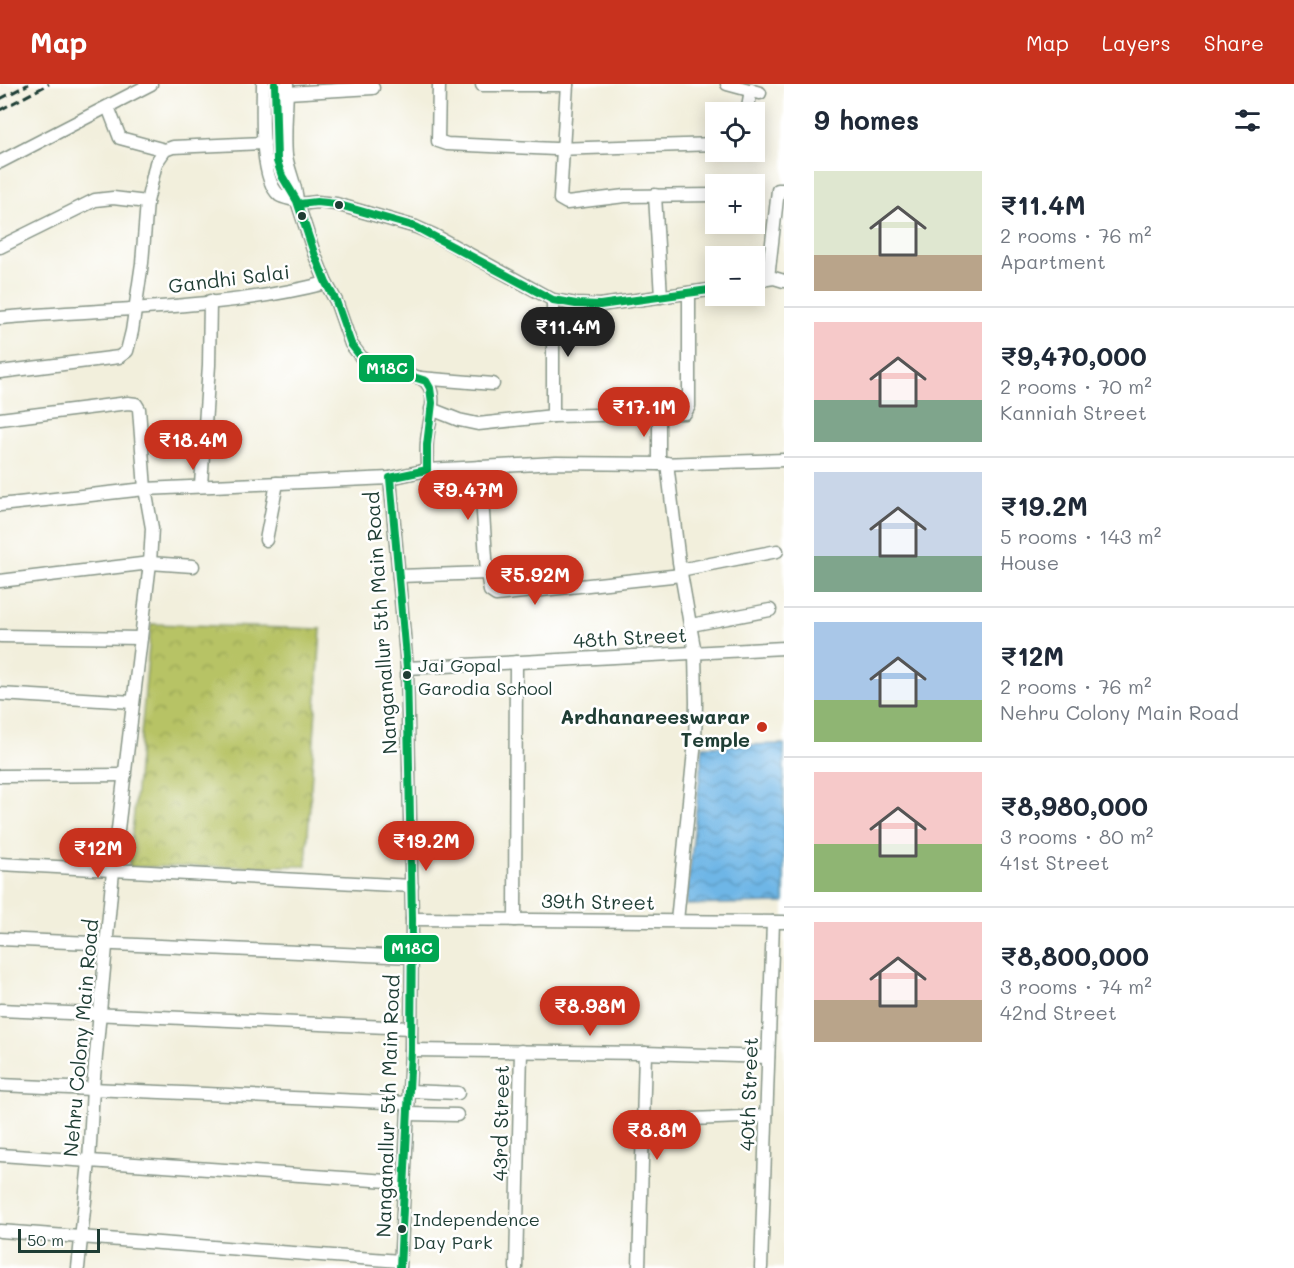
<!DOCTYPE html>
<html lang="en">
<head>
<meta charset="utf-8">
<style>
	:root { --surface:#fff; --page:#f2f2f3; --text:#1f2937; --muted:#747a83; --line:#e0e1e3; --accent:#c8321e }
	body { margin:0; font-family:Mali,sans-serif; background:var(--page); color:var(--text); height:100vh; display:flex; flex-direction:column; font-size:22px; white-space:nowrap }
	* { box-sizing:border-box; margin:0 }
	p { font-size:20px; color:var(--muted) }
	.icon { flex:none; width:33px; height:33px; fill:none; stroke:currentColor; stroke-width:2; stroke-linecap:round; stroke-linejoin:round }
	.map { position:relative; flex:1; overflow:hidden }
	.sheet { display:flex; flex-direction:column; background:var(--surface); width:510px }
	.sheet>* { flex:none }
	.fabs { position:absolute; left:705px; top:18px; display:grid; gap:12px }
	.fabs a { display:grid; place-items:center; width:60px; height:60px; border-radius:0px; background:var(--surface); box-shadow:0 3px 15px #0003; font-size:30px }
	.scale { position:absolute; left:18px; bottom:15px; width:82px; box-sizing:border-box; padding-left:6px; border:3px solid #1f3d34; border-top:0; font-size:16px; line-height:21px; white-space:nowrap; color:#1f3d34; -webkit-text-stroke:4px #fff; paint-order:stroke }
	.price { position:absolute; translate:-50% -51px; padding:0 14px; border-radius:21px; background:var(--accent); color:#fff; font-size:20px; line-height:39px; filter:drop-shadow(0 2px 3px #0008) }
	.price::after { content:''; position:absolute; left:50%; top:36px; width:18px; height:14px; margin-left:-9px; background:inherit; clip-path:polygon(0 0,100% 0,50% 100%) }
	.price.on { background:#222; color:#fff }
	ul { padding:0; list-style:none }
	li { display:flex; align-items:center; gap:18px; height:150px; padding:0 30px }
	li+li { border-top:2px solid var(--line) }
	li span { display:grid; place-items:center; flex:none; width:168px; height:120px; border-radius:0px; color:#555 }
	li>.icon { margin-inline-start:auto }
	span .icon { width:72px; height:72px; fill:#fffc; stroke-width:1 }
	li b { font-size:26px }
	h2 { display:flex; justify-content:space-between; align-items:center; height:72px; padding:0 30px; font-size:26px }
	header { display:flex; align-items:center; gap:36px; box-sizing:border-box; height:84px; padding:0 30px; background:var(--accent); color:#fff }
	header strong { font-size:28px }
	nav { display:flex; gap:33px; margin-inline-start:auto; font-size:21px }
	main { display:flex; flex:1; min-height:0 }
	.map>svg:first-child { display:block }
	.park { fill:url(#park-crowns); stroke:#6b804c; stroke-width:1.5 }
	.water { fill:url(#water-waves); stroke:#467a8d; stroke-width:1.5 }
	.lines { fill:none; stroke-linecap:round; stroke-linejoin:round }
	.minor-casing { stroke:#889688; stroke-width:15 }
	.minor { stroke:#fff; stroke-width:12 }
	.rail { stroke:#1f3d34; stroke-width:3; stroke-dasharray:9 4.5; stroke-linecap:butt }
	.bus-1-casing { stroke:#fff; stroke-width:12 }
	.bus-1 { stroke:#00a651; stroke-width:8 }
	.bus-dot { fill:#1f3d34; stroke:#fff; stroke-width:2 }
	.poi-dot { fill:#c8321e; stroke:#fff; stroke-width:2 }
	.labels { text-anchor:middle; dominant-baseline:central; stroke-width:5; stroke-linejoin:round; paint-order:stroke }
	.bus-label { font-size:18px; fill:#1f3d34; stroke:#fff; text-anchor:start }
	.street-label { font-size:20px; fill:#1f3d34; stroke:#fff }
	.poi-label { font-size:20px; font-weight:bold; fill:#1f3d34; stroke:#fff; text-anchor:end }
	.line-badge { stroke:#fff; stroke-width:2 }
	.badge-label { font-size:16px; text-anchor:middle; font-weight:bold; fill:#fff }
</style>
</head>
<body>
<header>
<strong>Map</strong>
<nav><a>Map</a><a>Layers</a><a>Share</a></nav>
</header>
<main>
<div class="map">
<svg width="784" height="1184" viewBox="0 0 784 1184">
	<defs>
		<pattern id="park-crowns" width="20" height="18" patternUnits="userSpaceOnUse" patternTransform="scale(1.5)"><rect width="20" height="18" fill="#b7c365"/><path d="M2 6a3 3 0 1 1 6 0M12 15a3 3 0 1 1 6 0" fill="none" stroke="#94a054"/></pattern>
		<pattern id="water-waves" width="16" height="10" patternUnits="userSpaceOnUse" patternTransform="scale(1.5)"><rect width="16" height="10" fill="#6eb6e6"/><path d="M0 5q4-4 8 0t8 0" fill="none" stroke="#5a95bb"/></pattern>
	</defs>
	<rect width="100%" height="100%" fill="#fff"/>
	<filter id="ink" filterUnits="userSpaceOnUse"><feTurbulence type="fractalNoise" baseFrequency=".0167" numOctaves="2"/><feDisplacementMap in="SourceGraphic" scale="12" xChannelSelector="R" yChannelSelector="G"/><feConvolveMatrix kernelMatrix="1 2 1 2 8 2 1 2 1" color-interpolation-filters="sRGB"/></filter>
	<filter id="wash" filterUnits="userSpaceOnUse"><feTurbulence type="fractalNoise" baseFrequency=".008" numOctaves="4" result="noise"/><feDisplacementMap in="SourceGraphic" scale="24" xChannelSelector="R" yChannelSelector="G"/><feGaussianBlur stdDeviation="1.35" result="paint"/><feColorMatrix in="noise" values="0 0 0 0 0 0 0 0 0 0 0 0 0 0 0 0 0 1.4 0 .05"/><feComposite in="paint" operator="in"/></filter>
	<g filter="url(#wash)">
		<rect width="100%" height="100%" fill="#f2efdc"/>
		<path class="park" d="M 151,540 L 321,545 L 306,782 L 129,783 Z"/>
		<path class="water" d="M 784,660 L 784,819 L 686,821 L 703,662 Z"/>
	</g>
	<g filter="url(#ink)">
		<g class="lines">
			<defs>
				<g id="minor">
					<path d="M 263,0 C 263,25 259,94 279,111 C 284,114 292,115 297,117 C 296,100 288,87 286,71 C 284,51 287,21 287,0"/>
					<path d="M 275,0 L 277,77 L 282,92 L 297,117 L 314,169 L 326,199 L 336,217 L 351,260 L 361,273 L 370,279 L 420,294 C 442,304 428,338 427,357 C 426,366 427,376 427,386"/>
					<path d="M 439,0 L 438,57 L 447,60 L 555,65 L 716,60"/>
					<path d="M 567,0 L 560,115 L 567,119 L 625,112 L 716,111"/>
					<path d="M 727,0 L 760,9"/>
					<path d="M 482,1 L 567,1"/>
					<path d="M 287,9 L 373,4"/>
					<path d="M 108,23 L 120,54 L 165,66"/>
					<path d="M 747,28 L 751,6"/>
					<path d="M 0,78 L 151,0"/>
					<path d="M 655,111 L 661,213"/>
					<path d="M 299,120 L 317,118 L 336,120 L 416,143 L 434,151 L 553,216 L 576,220 L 600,221 L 716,205"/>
					<path d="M 0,163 L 95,116 L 113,114 L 147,118"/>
					<path d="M 768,194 L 778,106 L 784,106"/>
					<path d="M 754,197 L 774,194 L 784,197"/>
					<path d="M 553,216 L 553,332"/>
					<path d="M 0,234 C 108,224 220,226 326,199"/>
					<path d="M 0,288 L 119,273 L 127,267 L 132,247 L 142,179 L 147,118 L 156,79 L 165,66 L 173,63 L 264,59"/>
					<path d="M 420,294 L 493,300"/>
					<path d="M 431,325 L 459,336 L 478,340 L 553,332 L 685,329 L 689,322 L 689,209"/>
					<path d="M 0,335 L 128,319 L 136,320 L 139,325 L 145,405 L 152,444 L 150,479 L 113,787 L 93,1004 L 89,1078 L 78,1184"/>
					<path d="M 667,379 L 679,478 L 695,569 L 696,619 L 695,657 L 677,837"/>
					<path d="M 659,380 L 659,329"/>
					<path d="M 480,383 L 487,489"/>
					<path d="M 390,394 L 407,584 L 412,835 L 411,966 L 400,1184"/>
					<path d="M 201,401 L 209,281 L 210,217"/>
					<path d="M 0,421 L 145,405 L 390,394 L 427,386 L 556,379 L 659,380 L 784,376"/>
					<path d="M 266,456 L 277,399"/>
					<path d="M 680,486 L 777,467"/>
					<path d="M 399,492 L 487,489 L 490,507 L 496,511 L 681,491"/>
					<path d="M 0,497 L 150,479 L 193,482"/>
					<path d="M 691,541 L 770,526"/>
					<path d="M 0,552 L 141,554"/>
					<path d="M 407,584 L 784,564"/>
					<path d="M 0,610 L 133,618"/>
					<path d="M 0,692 L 125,691"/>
					<path d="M 0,780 L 412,802"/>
					<path d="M 412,835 L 784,838"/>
					<path d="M 515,836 L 516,578"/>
					<path d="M 0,855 L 412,873"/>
					<path d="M 0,926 L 410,944"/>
					<path d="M 411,966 L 645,969 L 768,973"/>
					<path d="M 0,1001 L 408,1019"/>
					<path d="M 409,1007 L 458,1009"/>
					<path d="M 408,1030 L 457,1031"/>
					<path d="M 643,1037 L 766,1032"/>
					<path d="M 0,1071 L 403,1098"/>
					<path d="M 0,1147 L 400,1177"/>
					<path d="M 516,1184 L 521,967"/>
					<path d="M 639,1184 L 645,969"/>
					<path d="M 761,1184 L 773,838"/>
				</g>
			</defs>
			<use href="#minor" class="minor-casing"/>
			<use href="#minor" class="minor"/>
			<g class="rail">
				<path d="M 0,15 L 29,0"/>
				<path d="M 0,26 L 49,0"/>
			</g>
			<defs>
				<g id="bus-1">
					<path d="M 275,0 L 277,77 L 282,92 L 297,117 L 314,169 L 326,199 L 336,217 L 351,260 L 361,273 L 370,279 L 426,297 L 430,304 L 432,319 L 427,361 L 427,386 L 390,394 L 407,584 L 412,835 L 411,966 L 400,1184"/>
					<path d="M 299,120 L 317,118 L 336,120 L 416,143 L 553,216 L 576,220 L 600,221 L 716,205"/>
				</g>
			</defs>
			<use href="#bus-1" class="bus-1-casing"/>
			<use href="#bus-1" class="bus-1"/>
		</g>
	</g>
	<g class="bus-dot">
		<circle cx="339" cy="121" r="5"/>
		<circle cx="302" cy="132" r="5"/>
		<circle cx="407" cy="591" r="5"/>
		<circle cx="402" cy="1145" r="5"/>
	</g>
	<circle class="poi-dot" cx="762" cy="643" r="6"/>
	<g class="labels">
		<g class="bus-label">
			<text x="418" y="581">Jai Gopal<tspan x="418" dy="23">Garodia School</tspan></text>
			<text x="413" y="1135">Independence<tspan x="413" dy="23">Day Park</tspan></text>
		</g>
		<g class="street-label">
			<text transform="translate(229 194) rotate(-7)">Gandhi Salai</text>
			<text transform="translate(380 539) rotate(-94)">Nanganallur 5th Main Road</text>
			<text transform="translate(630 553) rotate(-3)">48th Street</text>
			<text transform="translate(598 817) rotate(1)">39th Street</text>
			<text transform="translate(80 954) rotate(-85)">Nehru Colony Main Road</text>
			<text transform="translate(748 1010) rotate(-88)">40th Street</text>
			<text transform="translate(387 1022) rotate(-88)">Nanganallur 5th Main Road</text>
			<text transform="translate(500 1039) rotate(-89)">43rd Street</text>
		</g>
		<g class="poi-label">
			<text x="750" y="632">Ardhanareeswarar<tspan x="750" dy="23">Temple</tspan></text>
		</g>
	</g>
	<g class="line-badge">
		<rect x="358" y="270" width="57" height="29" rx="6" fill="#00a651"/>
		<rect x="383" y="850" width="57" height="29" rx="6" fill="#00a651"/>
	</g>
	<g class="badge-label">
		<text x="387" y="290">M18C</text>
		<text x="412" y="870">M18C</text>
	</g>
</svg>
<div class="fabs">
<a><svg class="icon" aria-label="locate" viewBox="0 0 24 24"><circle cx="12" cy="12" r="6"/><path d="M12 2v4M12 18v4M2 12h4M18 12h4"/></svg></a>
<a>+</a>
<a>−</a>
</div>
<div class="scale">50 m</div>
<b class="price on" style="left:568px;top:274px">₹11.4M</b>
<b class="price" style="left:644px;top:354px">₹17.1M</b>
<b class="price" style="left:193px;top:387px">₹18.4M</b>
<b class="price" style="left:468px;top:437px">₹9.47M</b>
<b class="price" style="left:535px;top:522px">₹5.92M</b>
<b class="price" style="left:426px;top:788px">₹19.2M</b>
<b class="price" style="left:98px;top:795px">₹12M</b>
<b class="price" style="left:590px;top:953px">₹8.98M</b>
<b class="price" style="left:657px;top:1077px">₹8.8M</b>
</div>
<section class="sheet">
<h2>9 homes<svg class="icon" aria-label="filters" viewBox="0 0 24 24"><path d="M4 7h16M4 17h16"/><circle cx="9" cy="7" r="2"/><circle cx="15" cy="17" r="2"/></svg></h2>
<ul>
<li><span style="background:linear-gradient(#dfe7d0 70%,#b9a48a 0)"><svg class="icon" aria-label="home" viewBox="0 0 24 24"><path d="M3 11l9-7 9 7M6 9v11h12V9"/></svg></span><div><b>₹11.4M</b><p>2 rooms · 76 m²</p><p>Apartment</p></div></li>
<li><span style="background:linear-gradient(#f6c9c9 65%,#7fa58c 0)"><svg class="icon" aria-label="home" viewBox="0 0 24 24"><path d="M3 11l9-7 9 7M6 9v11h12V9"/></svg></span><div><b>₹9,470,000</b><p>2 rooms · 70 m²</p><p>Kanniah Street</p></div></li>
<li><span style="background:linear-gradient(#c9d6e8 70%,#7fa58c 0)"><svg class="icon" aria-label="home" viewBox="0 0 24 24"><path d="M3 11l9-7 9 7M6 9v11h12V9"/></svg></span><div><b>₹19.2M</b><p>5 rooms · 143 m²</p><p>House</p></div></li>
<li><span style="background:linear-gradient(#a9c7e8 65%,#8fb573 0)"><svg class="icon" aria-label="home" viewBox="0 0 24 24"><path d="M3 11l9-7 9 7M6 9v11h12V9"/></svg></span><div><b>₹12M</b><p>2 rooms · 76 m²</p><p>Nehru Colony Main Road</p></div></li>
<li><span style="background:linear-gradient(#f6c9c9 60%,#8fb573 0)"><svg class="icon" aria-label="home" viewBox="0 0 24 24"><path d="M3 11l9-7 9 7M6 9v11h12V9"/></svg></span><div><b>₹8,980,000</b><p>3 rooms · 80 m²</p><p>41st Street</p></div></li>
<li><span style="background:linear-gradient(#f6c9c9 65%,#b9a48a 0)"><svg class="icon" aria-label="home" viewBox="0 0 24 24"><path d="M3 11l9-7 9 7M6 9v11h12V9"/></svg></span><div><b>₹8,800,000</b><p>3 rooms · 74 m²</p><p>42nd Street</p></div></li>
</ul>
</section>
</main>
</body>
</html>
